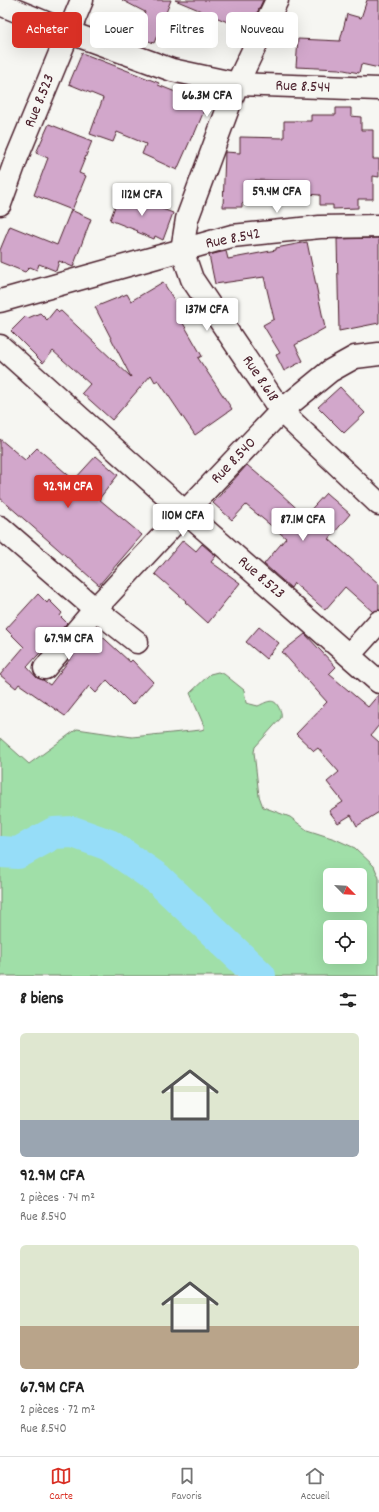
<!DOCTYPE html>
<html lang="fr">
<head>
<meta charset="utf-8">
<style>
	:root { --surface:#fff; --page:#f6f6f6; --text:#222; --muted:#767676; --line:#e0e0e0; --accent:#d93025 }
	body { margin:0; font-family:Dekko,sans-serif; background:var(--page); color:var(--text); height:100vh; display:flex; flex-direction:column; font-size:15px; white-space:nowrap }
	* { box-sizing:border-box; margin:0 }
	p { font-size:13px; color:var(--muted) }
	.icon { flex:none; width:22px; height:22px; fill:none; stroke:currentColor; stroke-width:2; stroke-linecap:round; stroke-linejoin:round }
	.map { position:relative; height:976px; overflow:hidden }
	.side { display:flex; flex-direction:column; background:var(--surface); flex:1 }
	.side>* { flex:none }
	.guide { position:absolute; left:12px; top:12px; width:355px; height:36px; display:flex; gap:8px }
	.needle { width:26px; rotate:114deg }
	.controls { position:absolute; left:323px; top:868px; display:grid; gap:8px }
	.controls a { display:grid; place-items:center; width:44px; height:44px; border-radius:6px; background:var(--surface); box-shadow:0 4px 16px #0002; font-size:20px }
	.price { position:absolute; translate:-50% -34px; padding:0 9px; border-radius:4px; background:#fff; color:#222; font-size:13px; line-height:26px; filter:drop-shadow(0 1px 2px #0008) }
	.price::after { content:''; position:absolute; left:50%; top:24px; width:12px; height:9px; margin-left:-6px; background:inherit; clip-path:polygon(0 0,100% 0,50% 100%) }
	.price.on { background:var(--accent); color:#fff }
	ul { padding:0; list-style:none }
	li { display:grid; align-content:center; gap:8px; height:212px; padding:0 20px }
	li span { display:grid; place-items:center; height:124px; border-radius:6px; color:#555 }
	li>.icon { margin-inline-start:auto }
	span .icon { width:72px; height:72px; fill:#fffc; stroke-width:1 }
	li b { font-size:17px }
	h2 { display:flex; justify-content:space-between; align-items:center; height:48px; padding:0 20px; font-size:17px }
	.pill { padding:0 14px; border-radius:6px; background:var(--surface); box-shadow:0 4px 16px #0002; font-size:14px; line-height:36px }
	.pill.on { background:var(--accent); color:#fff }
	.tabs { display:flex; justify-content:space-around; align-items:center; height:56px; border-top:1px solid var(--line); background:var(--surface); font-size:11px; color:var(--muted) }
	.tabs a { display:grid; justify-items:center; gap:2px }
	.tabs .on { color:var(--accent) }
	.map>svg:first-child { display:block }
	.green { fill:#a0dfa8; stroke:#757f6a; fill-rule:evenodd }
	.lines { fill:none; stroke-linecap:round; stroke-linejoin:round }
	.river { stroke:#96ddf8; stroke-width:32 }
	.building { fill:#d2a7cb; stroke:#4a1f2b }
	.street-casing { stroke:#4a1f2b; stroke-width:25 }
	.street { stroke:#f6f6f2; stroke-width:22 }
	.labels { text-anchor:middle; dominant-baseline:central; stroke-width:3.5; stroke-linejoin:round; paint-order:stroke }
	.street-label { font-size:16px; fill:#4a1f2b; stroke:#f6f6f2 }
</style>
</head>
<body>
<div class="map">
<svg width="379" height="976" viewBox="0 0 379 976">
	<rect width="100%" height="100%" fill="#f6f6f2"/>
	<filter id="ink" filterUnits="userSpaceOnUse"><feTurbulence type="fractalNoise" baseFrequency=".025" numOctaves="2"/><feDisplacementMap in="SourceGraphic" scale="8" xChannelSelector="R" yChannelSelector="G"/><feConvolveMatrix kernelMatrix="1 2 1 2 8 2 1 2 1" color-interpolation-filters="sRGB"/></filter>
	<g filter="url(#ink)">
		<path class="green" d="M 218,672 L 224,674 L 244,690 L 246,703 L 258,706 C 265,703 273,697 278,706 C 280,710 282,712 281,718 L 255,747 L 254,752 L 259,796 L 263,807 L 290,817 L 307,830 L 335,839 L 355,848 L 374,866 L 379,878 L 379,976 L 0,976 L 0,738 L 29,764 L 77,729 L 132,737 L 201,730 L 204,729 L 204,726 L 190,693 L 210,674 ZM 330,875 L 360,875 L 360,905 L 330,905 ZM 330,927 L 360,927 L 360,957 L 330,957 Z"/>
		<g class="lines">
			<path class="river" d="M 0,852 L 18,853 L 54,833 L 73,832 L 109,845 L 158,879 L 260,976"/>
		</g>
		<g class="building">
			<path d="M 122,0 L 171,0 L 154,43 L 135,36 L 145,12 Z"/>
			<path d="M 175,0 L 263,0 L 249,31 Z"/>
			<path d="M 367,0 L 379,0 L 379,68 L 361,64 L 359,73 L 339,69 L 296,67 L 298,39 L 340,41 L 347,14 L 361,18 Z"/>
			<path d="M 82,53 L 159,83 L 158,85 L 198,101 L 197,103 L 206,106 L 194,135 L 193,134 L 177,170 L 142,154 L 146,144 L 117,132 L 113,142 L 90,134 L 103,98 L 69,84 Z"/>
			<path d="M 336,108 L 351,108 L 351,116 L 361,117 L 361,130 L 373,130 L 373,159 L 379,159 L 379,177 L 373,176 L 373,199 L 358,199 L 358,208 L 333,209 L 333,205 L 320,205 L 320,195 L 291,193 L 291,181 L 255,180 L 254,203 L 242,203 L 242,207 L 223,207 L 225,152 L 240,153 L 240,137 L 284,138 L 284,121 L 311,121 L 311,115 L 336,115 Z"/>
			<path d="M 49,124 L 92,141 L 79,173 L 86,176 L 72,210 L 34,195 L 48,158 L 36,153 Z"/>
			<path d="M 120,193 L 173,213 L 163,240 L 155,236 L 154,239 L 137,232 L 138,231 L 110,220 Z"/>
			<path d="M 71,210 L 91,219 L 73,267 L 59,261 L 56,271 L 39,264 L 37,270 L 30,267 L 25,272 L 0,262 L 0,250 L 10,226 L 57,245 Z"/>
			<path d="M 379,238 L 379,323 L 339,331 L 337,239 Z"/>
			<path d="M 307,242 L 325,328 L 295,345 L 303,361 L 284,371 L 276,355 L 280,353 L 263,325 L 274,319 L 264,277 L 215,284 L 209,255 L 226,251 L 228,259 L 276,250 L 276,248 Z"/>
			<path d="M 163,282 L 184,316 L 180,318 L 202,356 L 198,358 L 232,409 L 195,435 L 158,380 L 155,382 L 151,375 L 112,420 L 82,393 L 90,384 L 53,351 L 43,363 L 11,331 L 26,316 L 28,318 L 40,313 L 47,320 L 56,309 L 59,312 L 61,311 L 131,377 L 95,307 L 127,294 L 131,301 Z"/>
			<path d="M 340,387 L 365,413 L 344,433 L 318,407 Z"/>
			<path d="M 0,439 L 25,460 L 37,448 L 74,480 L 96,456 L 118,475 L 99,499 L 142,535 L 99,585 L 0,498 Z"/>
			<path d="M 247,465 L 280,493 L 305,516 L 326,493 L 350,514 L 329,539 L 379,584 L 379,610 L 373,612 L 345,587 L 325,610 L 294,583 L 291,588 L 264,564 L 286,538 L 246,505 L 232,520 L 213,503 Z"/>
			<path d="M 183,540 L 196,551 L 202,544 L 216,556 L 211,562 L 240,583 L 208,623 L 185,602 L 186,601 L 155,574 Z"/>
			<path d="M 38,594 L 47,603 L 49,600 L 62,613 L 60,616 L 67,623 L 27,667 L 37,678 L 43,680 L 50,685 L 80,646 L 95,630 L 130,662 L 132,660 L 153,682 L 132,705 L 107,680 L 96,693 L 89,686 L 65,716 L 19,684 L 16,688 L 0,675 L 24,647 L 6,629 Z"/>
			<path d="M 259,627 L 279,643 L 266,659 L 246,642 Z"/>
			<path d="M 305,634 L 336,667 L 329,674 L 368,707 L 379,694 L 379,725 L 371,735 L 379,742 L 379,812 L 357,826 L 351,815 L 338,823 L 329,811 L 343,802 L 327,782 L 339,772 L 318,748 L 314,751 L 296,734 L 327,702 L 282,652 Z"/>
		</g>
		<g class="lines">
			<defs>
				<g id="street">
					<path d="M 277,0 L 237,84 L 187,219 L 182,250 L 232,236 L 320,227 L 379,226"/>
					<path d="M 0,4 L 68,32 L 172,70 L 237,84 L 379,89"/>
					<path d="M 0,204 L 17,157 L 82,0"/>
					<path d="M 0,301 L 182,250 L 192,279 L 281,411 L 379,504"/>
					<path d="M 0,346 L 185,512 L 379,682"/>
					<path d="M 0,527 L 95,609 L 185,512 L 281,411 L 330,371 L 355,357 L 379,354"/>
					<path d="M 349,655 L 379,622"/>
					<path d="M 45,668 L 95,609 L 137,642"/>
				</g>
			</defs>
			<use href="#street" class="street-casing"/>
			<use href="#street" class="street"/>
		</g>
	</g>
	<g class="labels">
		<g class="street-label">
			<text transform="translate(303 87) rotate(2)">Rue 8.544</text>
			<text transform="translate(40 101) rotate(-68)">Rue 8.523</text>
			<text transform="translate(233 239) rotate(-11)">Rue 8.542</text>
			<text transform="translate(260 379) rotate(56)">Rue 8.618</text>
			<text transform="translate(234 461) rotate(-46)">Rue 8.540</text>
			<text transform="translate(261 578) rotate(41)">Rue 8.523</text>
		</g>
	</g>
</svg>
<div class="controls">
<a><svg class="needle" viewBox="-14 -14 28 28"><path d="M0-13l5 13h-10z" fill="#e53935"/><path d="M0 13l5-13h-10z" fill="#767676"/></svg></a>
<a><svg class="icon" aria-label="locate" viewBox="0 0 24 24"><circle cx="12" cy="12" r="6"/><path d="M12 2v4M12 18v4M2 12h4M18 12h4"/></svg></a>
</div>
<b class="price" style="left:207px;top:118px">66.3M CFA</b>
<b class="price" style="left:277px;top:214px">59.4M CFA</b>
<b class="price" style="left:142px;top:217px">112M CFA</b>
<b class="price" style="left:207px;top:332px">137M CFA</b>
<b class="price on" style="left:68px;top:509px">92.9M CFA</b>
<b class="price" style="left:183px;top:538px">110M CFA</b>
<b class="price" style="left:303px;top:542px">87.1M CFA</b>
<b class="price" style="left:69px;top:661px">67.9M CFA</b>
<div class="guide">
<a class="pill on">Acheter</a>
<a class="pill">Louer</a>
<a class="pill">Filtres</a>
<a class="pill">Nouveau</a>
</div>
</div>
<section class="side">
<h2>8 biens<svg class="icon" aria-label="filters" viewBox="0 0 24 24"><path d="M4 7h16M4 17h16"/><circle cx="9" cy="7" r="2"/><circle cx="15" cy="17" r="2"/></svg></h2>
<ul>
<li><span style="background:linear-gradient(#dfe7d0 70%,#9aa5b1 0)"><svg class="icon" aria-label="home" viewBox="0 0 24 24"><path d="M3 11l9-7 9 7M6 9v11h12V9"/></svg></span><div><b>92.9M CFA</b><p>2 pièces · 74 m²</p><p>Rue 8.540</p></div></li>
<li><span style="background:linear-gradient(#dfe7d0 65%,#b9a48a 0)"><svg class="icon" aria-label="home" viewBox="0 0 24 24"><path d="M3 11l9-7 9 7M6 9v11h12V9"/></svg></span><div><b>67.9M CFA</b><p>2 pièces · 72 m²</p><p>Rue 8.540</p></div></li>
</ul>
</section>
<nav class="tabs">
<a class="on"><svg class="icon" aria-label="map" viewBox="0 0 24 24"><path d="M3 6l6-2 6 2 6-2v14l-6 2-6-2-6 2zM9 4v14M15 6v14"/></svg>Carte</a>
<a><svg class="icon" aria-label="saved" viewBox="0 0 24 24"><path d="M7 4h10v16l-5-4-5 4z"/></svg>Favoris</a>
<a><svg class="icon" aria-label="home" viewBox="0 0 24 24"><path d="M3 11l9-7 9 7M6 9v11h12V9"/></svg>Accueil</a>
</nav>
</body>
</html>
